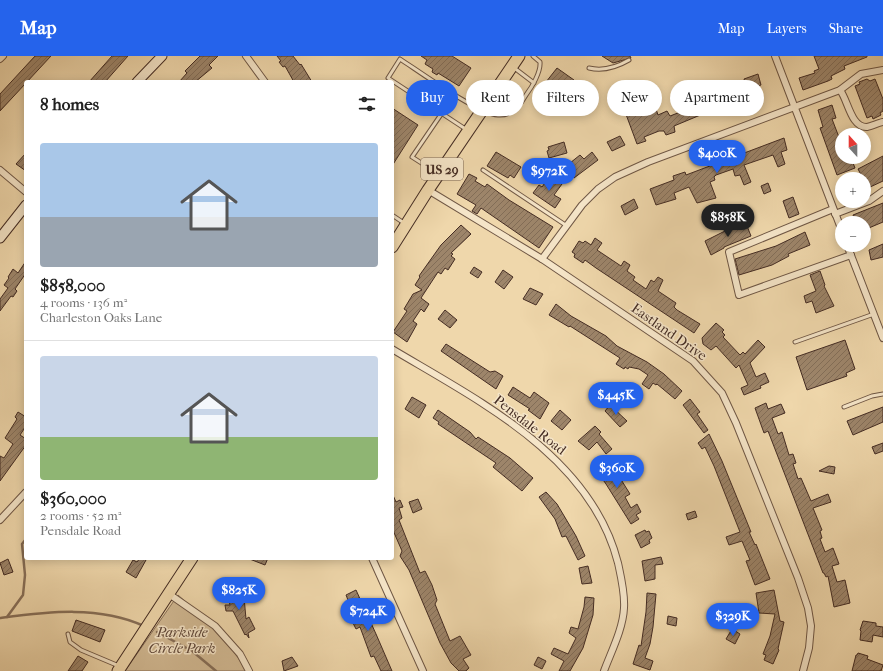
<!DOCTYPE html>
<html lang="en">
<head>
<meta charset="utf-8">
<style>
	:root { --surface:#fff; --page:#f6f6f6; --text:#222; --muted:#767676; --line:#e0e0e0; --accent:#2563eb }
	body { margin:0; font-family:"IM FELL French Canon",serif; background:var(--page); color:var(--text); height:100vh; display:flex; flex-direction:column; font-size:15px; white-space:nowrap }
	* { box-sizing:border-box; margin:0 }
	p { font-size:13px; color:var(--muted) }
	.icon { flex:none; width:22px; height:22px; fill:none; stroke:currentColor; stroke-width:2; stroke-linecap:round; stroke-linejoin:round }
	.map { position:relative; flex:1; overflow:hidden }
	.sheet { position:absolute; left:24px; top:24px; width:370px; height:480px; display:flex; flex-direction:column; background:var(--surface); border-radius:4px; box-shadow:0 2px 10px #0003 }
	.sheet>* { flex:none }
	.banner { position:absolute; left:406px; top:24px; width:380px; height:36px; display:flex; gap:8px }
	.needle { width:26px; rotate:339deg }
	.fabs { position:absolute; left:835px; top:72px; display:grid; gap:8px }
	.fabs a { display:grid; place-items:center; width:36px; height:36px; border-radius:50%; background:var(--surface); box-shadow:0 2px 10px #0003; font-size:20px }
	.price { position:absolute; translate:-50% -34px; padding:0 9px; border-radius:14px; background:var(--accent); color:#fff; font-size:13px; line-height:26px; filter:drop-shadow(0 1px 2px #0008) }
	.price::after { content:''; position:absolute; left:50%; top:24px; width:12px; height:9px; margin-left:-6px; background:inherit; clip-path:polygon(0 0,100% 0,50% 100%) }
	.price.current { background:#222; color:#fff }
	ul { padding:0; list-style:none }
	li { display:grid; align-content:center; gap:8px; height:212px; padding:0 16px }
	li+li { border-top:1px solid var(--line) }
	li span { display:grid; place-items:center; height:124px; border-radius:4px; color:#555 }
	li>.icon { margin-inline-start:auto }
	span .icon { width:72px; height:72px; fill:#fffc; stroke-width:1 }
	li b { font-size:17px }
	h2 { display:flex; justify-content:space-between; align-items:center; height:48px; padding:0 16px; font-size:17px }
	.pill { padding:0 14px; border-radius:18px; background:var(--surface); box-shadow:0 2px 10px #0003; font-size:14px; line-height:36px }
	.pill.current { background:var(--accent); color:#fff }
	header { display:flex; align-items:center; gap:24px; box-sizing:border-box; height:56px; padding:0 20px; background:var(--accent); color:#fff }
	header strong { font-size:19px }
	nav { display:flex; gap:22px; margin-inline-start:auto; font-size:14px }
	.map>svg:first-child { display:block }
	.green { fill:#d2ba94; stroke:#8b735c }
	.lines { fill:none; stroke-linecap:round; stroke-linejoin:round }
	.stream { stroke:#887059; stroke-width:2.5 }
	.building { fill:url(#building-hatch); stroke:#442c23 }
	.service-casing { stroke:#6f5745; stroke-width:5 }
	.minor-casing { stroke:#6f5745; stroke-width:8 }
	.secondary-casing { stroke:#442c23; stroke-width:11 }
	.trunk-casing { stroke:#442c23; stroke-width:13 }
	.service { stroke:#f5e5c8; stroke-width:3 }
	.minor { stroke:#f5e5c8; stroke-width:6 }
	.secondary { stroke:#f5e5c8; stroke-width:9 }
	.trunk { stroke:#efd7ab; stroke-width:11 }
	.labels { text-anchor:middle; dominant-baseline:central; stroke-width:3; stroke-linejoin:round; paint-order:stroke }
	.shield { fill:#f5e5c8; stroke:#796454; stroke-width:1 }
	.shield-label { font-size:13px; font-weight:bold; fill:#442c23 }
	.street-label { font-size:14px; fill:#442c23; stroke:#f5e5c8 }
	.park-label { font-size:14px; font-style:italic; fill:#60483a; stroke:#f5e5c8 }
</style>
</head>
<body>
<header>
<strong>Map</strong>
<nav><a>Map</a><a>Layers</a><a>Share</a></nav>
</header>
<div class="map">
<svg width="883" height="615" viewBox="0 0 883 615">
	<defs>
		<pattern id="building-hatch" width="6" height="6" patternUnits="userSpaceOnUse"><rect width="6" height="6" fill="#9d856a"/><path d="M-1 1l2-2M0 6l6-6M5 7l2-2" fill="none" stroke="#826d57"/></pattern>
	</defs>
	<rect width="100%" height="100%" fill="#efd7ab"/>
	<filter id="stains"><feTurbulence type="fractalNoise" baseFrequency=".005" numOctaves="4"/><feColorMatrix values="0 0 0 0 .2 0 0 0 0 .09 0 0 0 0 .02 0 0 0 .5 -.17"/></filter>
	<radialGradient id="worn" r=".72"><stop offset=".6" stop-color="#630" stop-opacity="0"/><stop offset="1" stop-color="#630" stop-opacity=".3"/></radialGradient>
	<path class="green" d="M 178,539 C 203,561 230,585 246,615 L 125,615 Z"/>
	<g class="lines">
		<g class="stream">
			<path d="M 7,561 L 23,539 L 25,519 L 22,488 L 26,483"/>
			<path d="M 0,562 C 47,556 99,549 144,570"/>
			<path d="M 157,576 L 192,595 L 216,615"/>
		</g>
	</g>
	<g class="building">
		<path d="M 35,0 L 51,0 L 0,55 L 0,38 Z"/>
		<path d="M 112,0 L 128,0 L 105,26 L 89,26 Z"/>
		<path d="M 200,0 L 218,0 L 209,9 L 212,12 L 195,26 L 179,26 L 187,17 L 185,15 Z"/>
		<path d="M 277,0 L 293,0 L 300,9 L 301,8 L 312,26 L 294,26 L 285,10 L 283,11 L 279,6 L 281,5 Z"/>
		<path d="M 421,0 L 452,0 L 471,12 L 459,30 L 438,17 L 437,19 L 432,16 L 433,13 L 425,8 L 427,4 Z"/>
		<path d="M 602,0 L 630,0 L 631,2 L 613,7 Z"/>
		<path d="M 814,0 L 867,0 L 867,1 L 844,10 L 845,13 L 831,20 L 832,23 L 828,25 L 803,34 L 799,22 L 815,17 L 814,15 L 819,13 Z"/>
		<path d="M 557,12 L 574,24 L 563,38 L 546,26 Z"/>
		<path d="M 758,18 L 761,29 L 747,34 L 744,23 Z"/>
		<path d="M 867,23 L 870,25 L 875,23 L 883,43 L 883,55 L 880,57 L 881,59 L 873,63 L 872,60 L 867,62 L 855,30 L 860,28 L 859,26 Z"/>
		<path d="M 718,39 L 722,50 L 674,70 L 675,76 L 666,79 L 664,75 L 659,75 L 644,81 L 646,85 L 637,88 L 624,53 L 639,47 L 643,51 L 654,47 L 658,59 L 667,55 L 670,60 L 701,48 L 700,46 Z"/>
		<path d="M 832,49 L 836,62 L 832,63 L 842,89 L 842,101 L 851,102 L 855,112 L 837,119 L 820,72 L 823,71 L 818,54 Z"/>
		<path d="M 392,52 L 418,69 L 392,110 Z"/>
		<path d="M 620,80 L 625,89 L 612,95 L 607,86 Z"/>
		<path d="M 784,82 L 787,94 L 781,96 L 785,108 L 778,111 L 773,99 L 744,109 L 751,126 L 744,129 L 740,119 L 735,120 L 733,113 L 716,119 L 714,121 L 715,124 L 710,126 L 716,142 L 697,147 L 689,131 L 674,137 L 676,143 L 656,149 L 650,133 L 674,124 L 673,120 L 685,116 L 686,119 Z"/>
		<path d="M 564,86 L 567,97 L 549,102 L 547,95 L 549,94 L 548,91 Z"/>
		<path d="M 496,96 L 521,111 L 514,122 L 510,119 L 508,122 L 487,110 Z"/>
		<path d="M 592,96 L 598,104 L 574,122 L 565,111 L 580,99 L 584,103 Z"/>
		<path d="M 26,97 L 26,115 L 16,108 Z"/>
		<path d="M 883,100 L 883,125 L 868,132 L 858,113 Z"/>
		<path d="M 469,118 L 477,122 L 475,125 L 485,131 L 487,128 L 509,144 L 553,171 L 539,192 L 481,152 L 477,158 L 472,155 L 476,149 L 457,138 Z"/>
		<path d="M 550,120 L 562,128 L 554,139 L 561,143 L 555,152 L 533,137 L 539,129 L 542,131 Z"/>
		<path d="M 768,127 L 771,135 L 764,138 L 761,130 Z"/>
		<path d="M 793,141 L 799,158 L 789,162 L 783,145 Z"/>
		<path d="M 634,143 L 638,152 L 625,159 L 621,150 Z"/>
		<path d="M 883,147 L 883,166 L 864,174 L 864,167 L 856,167 L 853,159 Z"/>
		<path d="M 745,165 L 751,180 L 724,191 L 724,192 L 711,199 L 705,185 Z"/>
		<path d="M 461,169 L 471,178 L 451,197 L 453,198 L 451,200 L 455,203 L 448,214 L 445,212 L 441,218 L 438,216 L 421,242 L 429,248 L 424,256 L 421,253 L 413,265 L 417,268 L 407,286 L 393,276 L 407,255 L 404,253 L 413,238 L 422,234 L 415,229 L 420,221 L 419,220 L 441,189 Z"/>
		<path d="M 805,176 L 810,189 L 788,198 L 789,200 L 772,209 L 739,219 L 735,203 L 776,190 Z"/>
		<path d="M 595,182 L 602,187 L 597,194 L 621,210 L 624,205 L 630,209 L 627,215 L 635,221 L 633,224 L 646,233 L 651,224 L 654,226 L 658,221 L 663,224 L 658,235 L 676,247 L 674,251 L 677,254 L 700,268 L 694,277 L 596,212 L 585,204 L 583,207 L 574,201 L 575,198 L 572,196 L 579,185 L 583,187 L 585,185 L 591,189 Z"/>
		<path d="M 883,188 L 883,201 L 871,204 L 869,194 Z"/>
		<path d="M 26,205 L 26,217 L 15,233 L 17,235 L 13,241 L 11,240 L 0,255 L 0,243 L 8,232 L 4,229 L 9,222 L 8,221 L 13,213 L 18,217 Z"/>
		<path d="M 474,211 L 482,216 L 478,222 L 470,217 Z"/>
		<path d="M 503,214 L 513,221 L 504,233 L 495,226 Z"/>
		<path d="M 820,215 L 825,229 L 824,230 L 834,250 L 816,257 L 812,245 L 806,247 L 804,240 L 816,235 L 810,219 Z"/>
		<path d="M 530,232 L 543,238 L 536,249 L 523,243 Z"/>
		<path d="M 556,248 L 571,260 L 606,280 L 617,290 L 647,306 L 664,318 L 682,335 L 675,343 L 657,328 L 656,329 L 653,327 L 649,333 L 642,328 L 648,319 L 639,313 L 629,311 L 628,313 L 625,311 L 624,313 L 616,308 L 620,302 L 570,270 L 569,271 L 549,259 Z"/>
		<path d="M 445,254 L 457,264 L 450,272 L 438,263 Z"/>
		<path d="M 716,267 L 724,274 L 722,276 L 725,279 L 723,281 L 740,299 L 743,296 L 745,298 L 758,284 L 765,291 L 750,307 L 756,321 L 765,317 L 769,326 L 760,330 L 761,332 L 744,339 L 741,332 L 748,329 L 739,309 L 736,312 L 716,290 L 711,294 L 703,288 L 702,282 Z"/>
		<path d="M 845,284 L 855,313 L 846,317 L 847,320 L 807,334 L 796,301 Z"/>
		<path d="M 446,288 L 490,316 L 495,315 L 503,320 L 496,333 L 441,295 Z"/>
		<path d="M 513,331 L 530,342 L 534,336 L 549,347 L 540,363 L 528,354 L 530,353 L 508,339 Z"/>
		<path d="M 412,341 L 426,349 L 419,362 L 405,353 Z"/>
		<path d="M 690,343 L 700,356 L 697,358 L 708,374 L 704,377 L 683,349 Z"/>
		<path d="M 766,347 L 768,353 L 781,348 L 785,357 L 772,362 L 778,378 L 782,376 L 789,399 L 793,398 L 796,407 L 793,408 L 798,423 L 801,422 L 811,445 L 828,438 L 831,446 L 813,452 L 822,474 L 820,475 L 822,482 L 820,483 L 825,496 L 833,492 L 839,508 L 832,510 L 837,526 L 845,524 L 850,547 L 834,551 L 828,520 L 826,521 L 824,517 L 823,517 L 768,375 L 764,377 L 755,352 Z"/>
		<path d="M 610,349 L 627,365 L 620,371 L 605,355 Z"/>
		<path d="M 883,351 L 883,366 L 853,379 L 847,365 Z"/>
		<path d="M 438,354 L 470,376 L 476,383 L 478,381 L 510,402 L 533,422 L 522,435 L 493,411 L 496,407 L 438,368 L 439,366 L 433,362 Z"/>
		<path d="M 560,354 L 571,364 L 562,374 L 551,365 Z"/>
		<path d="M 18,356 L 26,361 L 26,370 L 20,379 L 26,383 L 26,389 L 0,425 L 0,400 L 4,402 L 13,388 L 5,382 L 17,363 L 15,361 Z"/>
		<path d="M 595,370 L 601,376 L 599,378 L 612,393 L 606,398 L 597,386 L 589,394 L 578,385 Z"/>
		<path d="M 709,378 L 722,405 L 751,476 L 749,476 L 755,489 L 756,488 L 770,523 L 755,529 L 746,505 L 750,504 L 742,485 L 729,489 L 726,481 L 740,476 L 714,410 L 705,391 L 702,393 L 698,387 Z"/>
		<path d="M 883,387 L 883,395 L 875,398 L 872,391 Z"/>
		<path d="M 602,402 L 609,411 L 612,409 L 630,438 L 625,441 L 631,452 L 637,448 L 641,456 L 636,459 L 639,463 L 631,468 L 606,428 L 593,410 Z"/>
		<path d="M 829,410 L 835,411 L 834,418 L 819,415 Z"/>
		<path d="M 546,436 L 557,448 L 576,480 L 585,500 L 578,504 L 566,480 L 562,481 L 555,463 L 539,441 Z"/>
		<path d="M 392,437 L 396,446 L 400,444 L 403,451 L 399,452 L 402,462 L 399,464 L 420,517 L 425,515 L 432,529 L 437,544 L 435,548 L 450,585 L 460,580 L 471,599 L 463,603 L 469,612 L 466,615 L 459,615 L 451,607 L 440,587 L 409,514 L 400,500 L 402,495 L 392,472 Z"/>
		<path d="M 418,443 L 422,453 L 413,457 L 409,446 Z"/>
		<path d="M 695,455 L 697,461 L 688,464 L 686,458 Z"/>
		<path d="M 645,474 L 646,476 L 649,475 L 652,482 L 649,484 L 650,487 L 641,492 L 635,479 Z"/>
		<path d="M 661,501 L 663,508 L 655,509 L 655,523 L 645,525 L 642,505 Z"/>
		<path d="M 140,502 L 146,504 L 136,522 L 126,516 L 133,504 L 137,506 Z"/>
		<path d="M 247,502 L 268,502 L 265,509 Z"/>
		<path d="M 8,503 L 13,516 L 4,519 L 0,507 Z"/>
		<path d="M 588,510 L 592,527 L 582,528 L 579,512 Z"/>
		<path d="M 226,533 L 234,533 L 235,539 L 238,538 L 239,542 L 244,541 L 246,563 L 249,561 L 255,573 L 248,577 L 249,582 L 246,578 L 245,579 L 233,555 L 226,555 L 225,549 L 230,549 Z"/>
		<path d="M 356,534 L 376,578 L 392,615 L 381,615 L 374,600 L 371,601 L 360,571 L 356,573 L 353,567 L 357,565 L 356,562 L 362,559 L 352,554 L 346,539 Z"/>
		<path d="M 774,534 L 780,565 L 784,566 L 778,593 L 779,594 L 773,608 L 764,604 L 766,599 L 763,598 L 770,580 L 775,558 L 759,557 L 756,537 Z"/>
		<path d="M 647,537 L 656,538 L 653,571 L 650,588 L 645,602 L 653,605 L 650,614 L 633,608 L 639,589 L 641,590 L 646,556 Z"/>
		<path d="M 585,541 L 594,542 L 593,559 L 583,592 L 570,615 L 559,615 L 564,605 L 551,598 L 554,592 L 568,598 L 576,582 L 569,577 L 571,571 L 578,573 L 584,551 Z"/>
		<path d="M 668,560 L 677,562 L 676,570 L 667,568 Z"/>
		<path d="M 76,564 L 105,574 L 100,586 L 72,575 Z"/>
		<path d="M 863,565 L 876,567 L 876,570 L 883,571 L 883,581 L 873,579 L 872,586 L 860,584 L 861,575 L 860,574 Z"/>
		<path d="M 732,573 L 740,578 L 735,588 L 726,583 Z"/>
		<path d="M 858,597 L 868,600 L 867,603 L 883,609 L 881,615 L 852,615 L 856,599 L 857,599 Z"/>
		<path d="M 78,600 L 88,606 L 82,615 L 68,615 Z"/>
		<path d="M 292,601 L 298,610 L 284,615 L 282,605 Z"/>
		<path d="M 538,601 L 546,605 L 542,613 L 534,609 Z"/>
	</g>
	<g class="lines">
		<defs>
			<g id="service">
				<path d="M 513,11 L 534,27"/>
				<path d="M 589,12 C 602,15 617,11 629,4"/>
				<path d="M 467,74 L 388,22 L 400,3 C 420,16 478,58 498,59 C 511,60 520,50 526,39 C 532,31 541,16 540,6 L 533,0"/>
				<path d="M 483,114 L 567,170"/>
				<path d="M 437,117 L 412,101 L 442,57"/>
				<path d="M 392,159 L 404,167"/>
				<path d="M 795,286 L 874,258"/>
				<path d="M 844,351 L 872,340 L 883,338"/>
				<path d="M 68,578 L 70,586 L 81,594 L 119,610"/>
			</g>
			<g id="minor">
				<path d="M 246,0 L 265,26"/>
				<path d="M 775,0 L 842,175"/>
				<path d="M 0,3 L 3,0"/>
				<path d="M 840,34 C 848,44 851,72 867,71 C 872,70 878,67 883,66"/>
				<path d="M 0,114 L 26,136"/>
				<path d="M 428,134 L 542,203 L 693,305 L 722,337 L 736,367 L 798,522 L 808,552 L 811,570 L 809,592 L 803,615"/>
				<path d="M 833,153 L 729,196 L 739,239 L 851,199"/>
				<path d="M 835,158 L 869,145 L 883,135"/>
				<path d="M 847,189 L 883,282"/>
				<path d="M 542,203 L 582,149 L 598,133 L 615,121 L 648,106 L 840,34 L 861,18 L 883,14"/>
				<path d="M 392,293 C 479,345 591,400 618,507 C 621,521 625,537 624,552 C 623,573 611,596 604,615"/>
				<path d="M 0,464 L 26,436"/>
				<path d="M 372,502 L 423,615"/>
				<path d="M 169,538 L 215,570 L 240,598 L 249,615"/>
			</g>
			<g id="secondary">
				<path d="M 137,26 L 162,0"/>
				<path d="M 0,182 L 26,149"/>
			</g>
			<g id="trunk">
				<path d="M 392,191 L 428,134 L 519,0"/>
				<path d="M 118,615 L 192,502"/>
			</g>
		</defs>
		<use href="#service" class="service-casing"/>
		<use href="#minor" class="minor-casing"/>
		<use href="#secondary" class="secondary-casing"/>
		<use href="#trunk" class="trunk-casing"/>
		<use href="#service" class="service"/>
		<use href="#minor" class="minor"/>
		<use href="#secondary" class="secondary"/>
		<use href="#trunk" class="trunk"/>
	</g>
	<g class="labels">
		<rect class="shield" x="421" y="102" width="42" height="22" rx="3"/>
		<g class="shield-label">
			<text x="442" y="113">US 29</text>
		</g>
		<g class="street-label">
			<text transform="translate(669 276) rotate(35)">Eastland Drive</text>
			<text transform="translate(530 369) rotate(38)">Pensdale Road</text>
		</g>
		<g class="park-label">
			<text x="182" y="576">Parkside<tspan x="182" dy="16">Circle Park</tspan></text>
		</g>
	</g>
	<rect width="100%" height="100%" filter="url(#stains)"/>
	<rect width="100%" height="100%" fill="url(#worn)"/>
</svg>
<div class="fabs">
<a><svg class="needle" viewBox="-14 -14 28 28"><path d="M0-13l5 13h-10z" fill="#e53935"/><path d="M0 13l5-13h-10z" fill="#767676"/></svg></a>
<a>+</a>
<a>−</a>
</div>
<b class="price" style="left:717px;top:118px">$400K</b>
<b class="price" style="left:549px;top:136px">$972K</b>
<b class="price current" style="left:728px;top:182px">$858K</b>
<b class="price" style="left:616px;top:360px">$445K</b>
<b class="price" style="left:617px;top:433px">$360K</b>
<b class="price" style="left:239px;top:555px">$825K</b>
<b class="price" style="left:368px;top:576px">$724K</b>
<b class="price" style="left:733px;top:581px">$329K</b>
<div class="banner">
<a class="pill current">Buy</a>
<a class="pill">Rent</a>
<a class="pill">Filters</a>
<a class="pill">New</a>
<a class="pill">Apartment</a>
</div>
<section class="sheet">
<h2>8 homes<svg class="icon" aria-label="filters" viewBox="0 0 24 24"><path d="M4 7h16M4 17h16"/><circle cx="9" cy="7" r="2"/><circle cx="15" cy="17" r="2"/></svg></h2>
<ul>
<li><span style="background:linear-gradient(#a9c7e8 60%,#9aa5b1 0)"><svg class="icon" aria-label="home" viewBox="0 0 24 24"><path d="M3 11l9-7 9 7M6 9v11h12V9"/></svg></span><div><b>$858,000</b><p>4 rooms · 136 m²</p><p>Charleston Oaks Lane</p></div></li>
<li><span style="background:linear-gradient(#c9d6e8 65%,#8fb573 0)"><svg class="icon" aria-label="home" viewBox="0 0 24 24"><path d="M3 11l9-7 9 7M6 9v11h12V9"/></svg></span><div><b>$360,000</b><p>2 rooms · 52 m²</p><p>Pensdale Road</p></div></li>
</ul>
</section>
</div>
</body>
</html>
